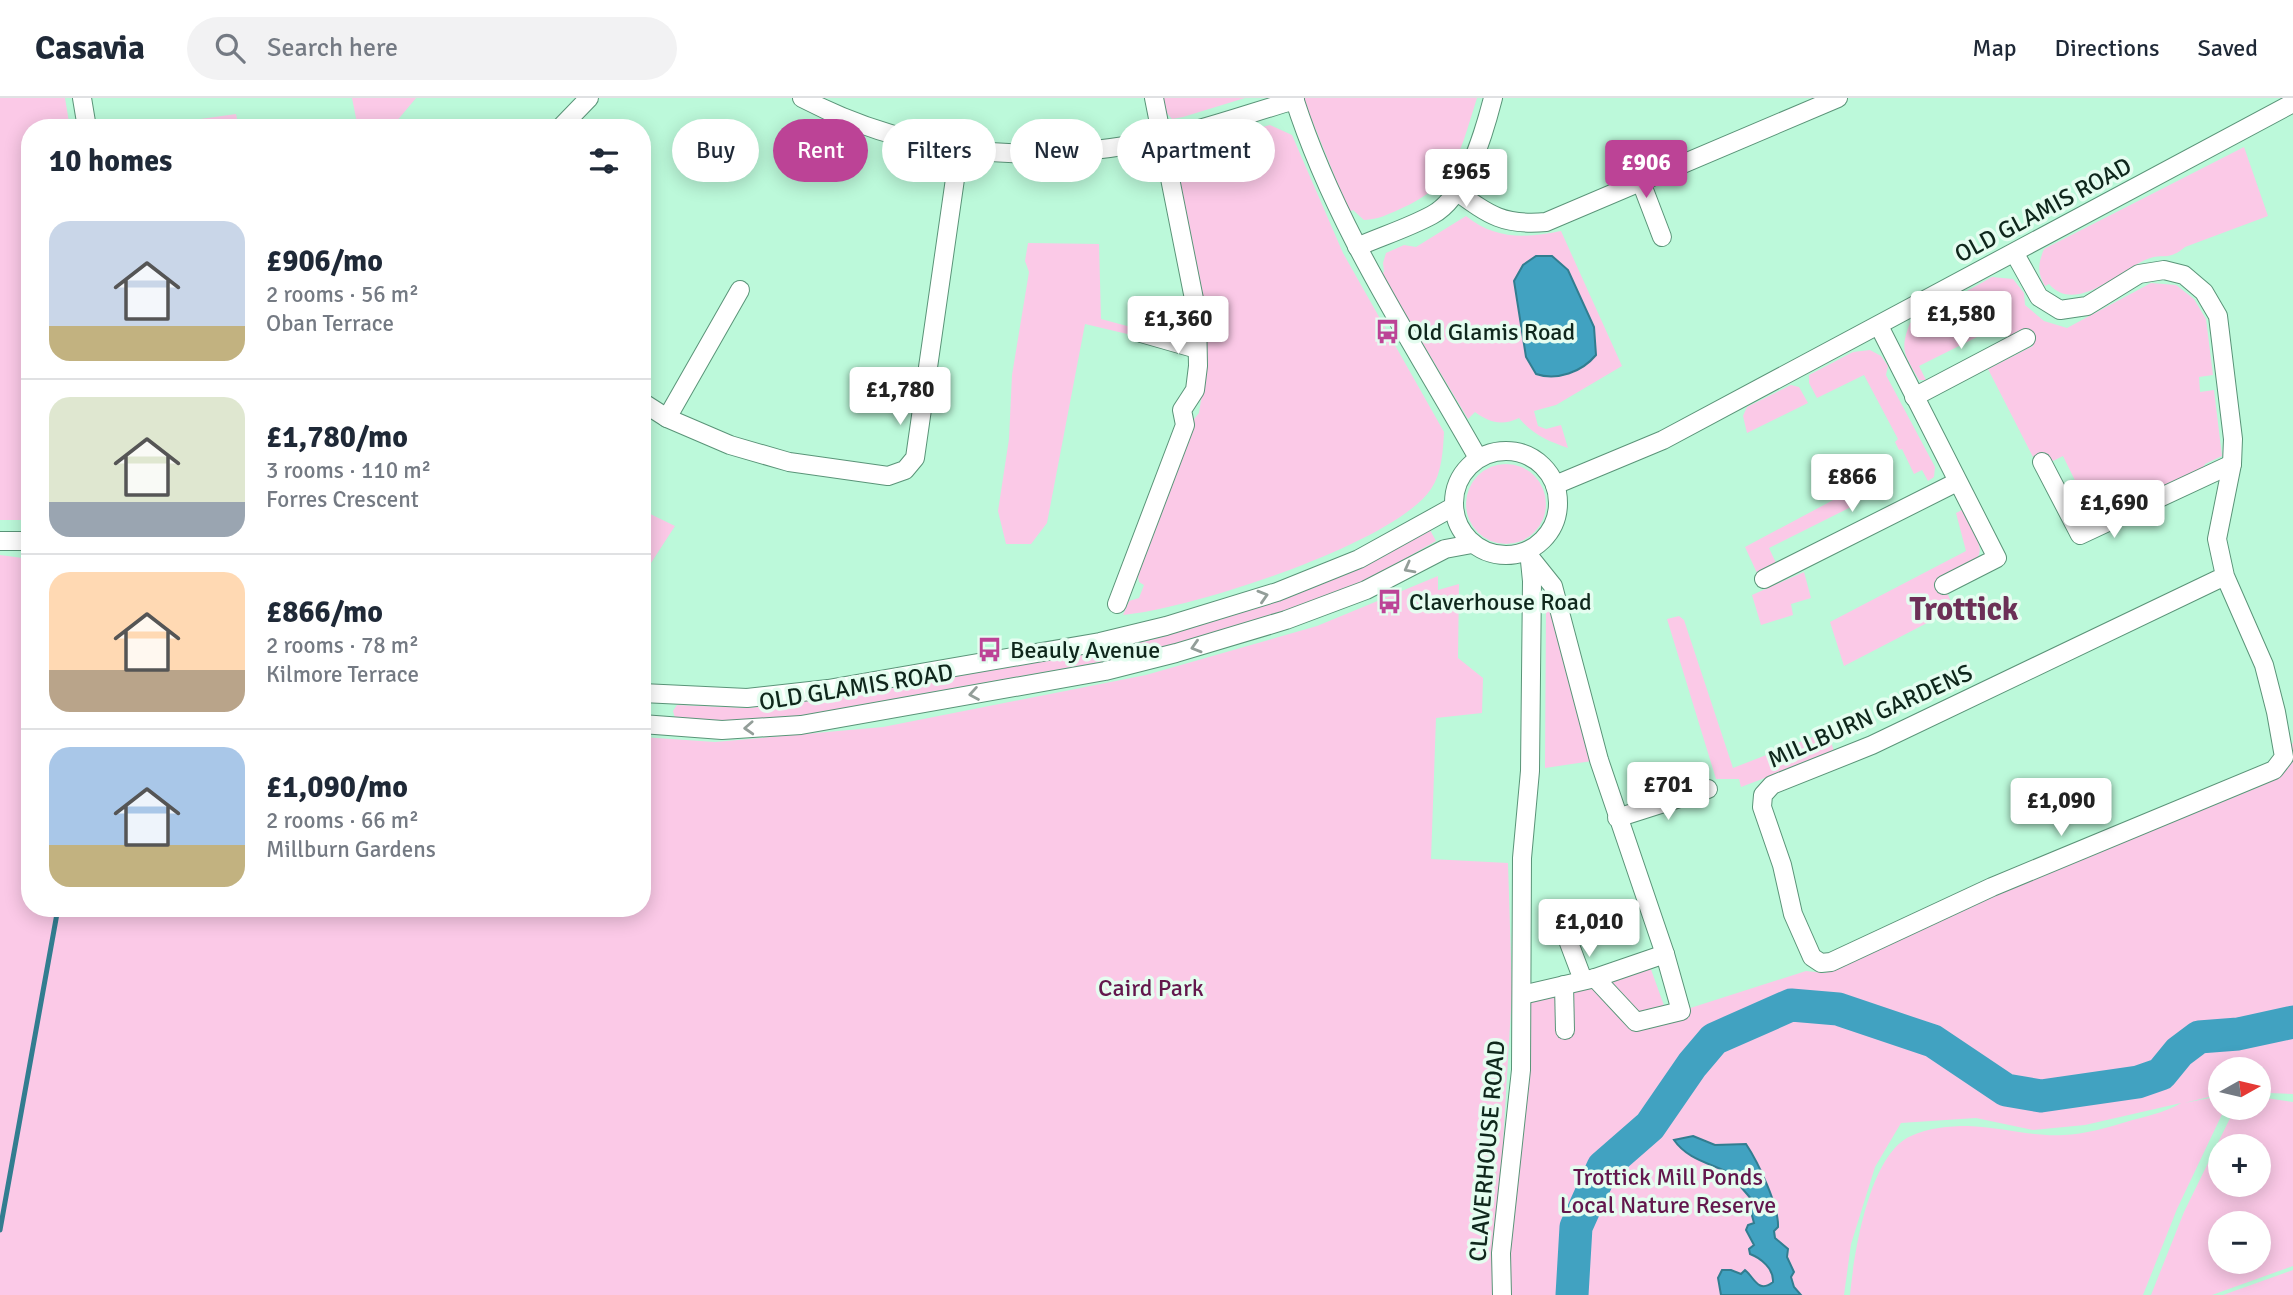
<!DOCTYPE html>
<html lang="en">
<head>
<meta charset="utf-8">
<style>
	:root { --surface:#fff; --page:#f2f2f3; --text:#1f2937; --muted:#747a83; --line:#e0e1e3; --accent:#bc4396 }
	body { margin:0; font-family:Signika,sans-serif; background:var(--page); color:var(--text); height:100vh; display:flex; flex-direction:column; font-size:26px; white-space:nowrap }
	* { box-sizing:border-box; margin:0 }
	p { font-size:23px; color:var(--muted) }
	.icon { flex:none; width:38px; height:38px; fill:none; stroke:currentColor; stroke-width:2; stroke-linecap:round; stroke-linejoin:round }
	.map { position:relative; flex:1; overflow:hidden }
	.sheet { position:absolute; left:21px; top:21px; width:630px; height:798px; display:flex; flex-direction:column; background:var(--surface); border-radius:28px; box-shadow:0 4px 18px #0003 }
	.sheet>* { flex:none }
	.guide { position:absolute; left:672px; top:21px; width:665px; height:63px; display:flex; gap:14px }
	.needle { width:46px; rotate:82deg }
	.fabs { position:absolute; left:2208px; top:959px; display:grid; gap:14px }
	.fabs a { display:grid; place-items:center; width:63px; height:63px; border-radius:50%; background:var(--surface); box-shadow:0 4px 18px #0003; font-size:35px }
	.price { position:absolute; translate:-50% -60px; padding:0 16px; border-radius:7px; background:#fff; color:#222; font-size:23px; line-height:46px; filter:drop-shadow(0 2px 4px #0008) }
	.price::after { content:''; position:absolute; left:50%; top:42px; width:21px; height:16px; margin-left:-10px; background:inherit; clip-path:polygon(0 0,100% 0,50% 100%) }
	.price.current { background:var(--accent); color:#fff }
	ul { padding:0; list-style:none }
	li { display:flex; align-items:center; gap:21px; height:175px; padding:0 28px }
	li+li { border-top:2px solid var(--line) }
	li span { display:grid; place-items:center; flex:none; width:196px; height:140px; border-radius:21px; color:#555 }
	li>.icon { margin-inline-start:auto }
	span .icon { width:84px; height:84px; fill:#fffc; stroke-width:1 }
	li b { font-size:30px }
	h2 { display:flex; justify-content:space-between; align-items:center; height:84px; padding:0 28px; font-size:30px }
	.pill { padding:0 24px; border-radius:32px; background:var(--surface); box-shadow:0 4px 18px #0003; font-size:24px; line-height:63px }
	.pill.current { background:var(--accent); color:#fff }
	header { display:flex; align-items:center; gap:42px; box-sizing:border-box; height:98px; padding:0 35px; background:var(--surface); border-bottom:2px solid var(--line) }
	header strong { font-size:33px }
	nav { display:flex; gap:38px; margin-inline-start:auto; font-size:24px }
	.search { width:490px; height:63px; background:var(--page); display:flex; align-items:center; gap:18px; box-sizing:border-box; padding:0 24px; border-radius:38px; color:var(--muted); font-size:26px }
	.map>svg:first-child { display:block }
	.green { fill:#fbc9e7; fill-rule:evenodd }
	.water { fill:#41a2c1; stroke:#327d90; stroke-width:2 }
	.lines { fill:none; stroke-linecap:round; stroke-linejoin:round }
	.stream { stroke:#327d90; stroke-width:5 }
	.river { stroke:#41a2c1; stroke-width:33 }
	.minor-casing { stroke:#5a9478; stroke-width:20 }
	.minor { stroke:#fff; stroke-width:18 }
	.oneway { stroke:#939e99 }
	.labels { text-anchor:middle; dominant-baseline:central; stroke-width:7; stroke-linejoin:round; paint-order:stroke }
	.street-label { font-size:24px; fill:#0f271c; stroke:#e5fdf0 }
	.poi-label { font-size:24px; fill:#0f271c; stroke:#e5fdf0; text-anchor:start }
	.park-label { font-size:24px; fill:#63174d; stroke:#e5fdf0 }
	.district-label { font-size:32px; font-weight:bold; fill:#6c3057; stroke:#e5fdf0 }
</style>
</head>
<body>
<header>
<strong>Casavia</strong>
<div class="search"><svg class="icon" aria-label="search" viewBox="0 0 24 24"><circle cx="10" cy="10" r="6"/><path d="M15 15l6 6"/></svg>Search here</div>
<nav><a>Map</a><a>Directions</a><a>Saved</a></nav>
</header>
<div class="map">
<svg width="2293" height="1197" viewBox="0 0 2293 1197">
	<rect width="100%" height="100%" fill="#bcf9da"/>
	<g class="green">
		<path d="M 0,0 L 65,0 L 70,30 L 30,30 L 30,422 L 0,422 Z"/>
		<path d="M 352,0 L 416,0 L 391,30 L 358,30 Z"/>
		<path d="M 1162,0 L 1245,0 L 1183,19 L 1172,21 L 1164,12 Z"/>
		<path d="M 1303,0 L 1477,0 C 1460,53 1456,87 1400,111 C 1387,117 1379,121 1364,122 L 1353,112 L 1349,114 Z"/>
		<path d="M 236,16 L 239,30 L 180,30 L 179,24 Z"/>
		<path d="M 1270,27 L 1292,37 L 1343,155 L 1444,334 C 1443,352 1442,375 1431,391 C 1394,446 1190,511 1123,517 L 1129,503 L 1139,500 L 1144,487 L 1139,484 L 1138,478 L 1159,422 L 1157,415 L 1191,325 L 1199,315 L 1206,269 L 1174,64 L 1178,51 Z"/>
		<path d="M 2244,49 L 2268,118 L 2185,149 C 2168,164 2162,154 2145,162 C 2117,175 2075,216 2049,186 L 2045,188 C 2037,174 2038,166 2044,151 Z"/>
		<path d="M 1466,118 C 1495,142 1527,140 1561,133 L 1622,268 L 1556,307 L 1534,313 L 1538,328 L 1546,331 L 1561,327 L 1568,350 C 1548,343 1533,337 1519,320 C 1502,328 1490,325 1475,314 L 1468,321 L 1381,176 L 1384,174 L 1383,165 L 1386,155 L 1404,147 L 1416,149 Z"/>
		<path d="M 1028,145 L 1099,146 L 1101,221 L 1142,232 L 1140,239 L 1085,226 L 1047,425 L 1031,446 L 1006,446 L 998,413 L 1009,341 L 1012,277 L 1029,174 L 1025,163 Z"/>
		<path d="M 1992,179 L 2013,181 L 2024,195 L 2025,207 L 2044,223 L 2067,230 L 2151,185 L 2176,187 L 2194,201 L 2206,221 L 2213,277 L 2199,279 L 2200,294 L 2214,292 L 2222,358 L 2205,366 L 2202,373 L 2094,424 L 2084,424 L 2076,416 L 2088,409 L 2063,358 L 2051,364 L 2034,361 L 1988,271 L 2033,248 L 2026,233 L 2009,241 L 2001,227 L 1919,268 L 1926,282 L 1919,282 C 1905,257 1899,253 1910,225 Z"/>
		<path d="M 1870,252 L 1881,258 L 1888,268 L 1886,277 L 1935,369 L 1934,379 L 1928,383 L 1922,372 L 1914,376 L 1902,351 L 1899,352 L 1895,344 L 1898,341 L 1864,277 L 1817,300 L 1809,285 L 1809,277 L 1853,254 Z"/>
		<path d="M 1791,287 L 1799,289 L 1808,305 L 1747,335 L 1743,318 L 1747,309 Z"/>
		<circle cx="1506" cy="406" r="40"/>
		<path d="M 1852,392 L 1859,405 L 1769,450 L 1776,465 L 1757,475 L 1745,449 Z"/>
		<path d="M 642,412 L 675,428 L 649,468 L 643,503 Z"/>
		<path d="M 1962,412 C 1989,461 1987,455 1944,487 L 1954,511 L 1844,568 L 1830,524 L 1966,453 L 1956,415 Z"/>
		<path d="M 1430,432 L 1436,443 L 1364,484 L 1285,513 L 1138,557 L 798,618 L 720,623 L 675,620 L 673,613 L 677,607 L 749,610 L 831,600 L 1102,553 L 1155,541 L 1282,502 L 1359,471 Z"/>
		<path d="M 0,457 L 30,461 L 30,810 L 642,810 L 642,639 L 715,644 L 883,629 L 1146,577 L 1317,528 L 1438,478 L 1438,492 L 1459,486 L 1458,560 L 1483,580 L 1482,615 L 1436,620 L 1431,761 L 1508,765 L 1512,894 L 1494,1197 L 0,1197 Z"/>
		<path d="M 1804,474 L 1811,500 L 1791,506 L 1793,517 L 1761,527 L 1752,497 Z"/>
		<path d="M 1552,511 L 1592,663 L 1545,670 L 1546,512 Z"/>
		<path d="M 1679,518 L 1684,522 L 1733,670 L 1861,620 L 1859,624 L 1829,636 L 1834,654 L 1741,689 L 1739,681 L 1716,681 L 1667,521 Z"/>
		<path d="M 2293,644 L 2293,996 L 2270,995 L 2264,970 L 2221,971 L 2221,996 L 2184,1005 L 2221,998 L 2221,1010 L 2225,1010 L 2177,1111 L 2143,1197 L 1850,1197 C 1854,1156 1869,1056 1911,1038 C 1928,1030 1949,1028 1968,1028 C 2000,1029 2032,1039 2064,1037 C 2085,1036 2106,1030 2126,1024 C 2143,1019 2167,1014 2181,1005 L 2085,1027 L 2033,1032 L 1976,1020 L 1901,1025 L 1875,1069 L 1851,1146 L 1844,1197 L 1502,1197 L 1522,897 L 1595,880 L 1636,924 L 1681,913 L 1806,873 L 1825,875 L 1996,796 L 2259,689 L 2282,675 Z"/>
		<path d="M 1649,866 L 1666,913 L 1641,920 L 1604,881 Z"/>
		<path d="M 2259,999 L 2293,1004 L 2293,1168 L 2212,1197 L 2151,1197 L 2184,1114 L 2235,1010 L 2259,1010 ZM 2221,1048 L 2259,1048 L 2259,1087 L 2221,1087 ZM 2221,1125 L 2259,1125 L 2259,1164 L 2221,1164 Z"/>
		<path d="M 2293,1172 L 2293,1197 L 2223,1197 Z"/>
	</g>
	<g class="water">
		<path d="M 1536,158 L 1552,158 L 1568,172 L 1594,229 L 1596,257 C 1582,274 1557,283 1536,276 L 1526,259 L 1514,183 L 1523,167 Z"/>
		<path d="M 1693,1038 L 1715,1047 L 1746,1046 C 1758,1064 1779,1108 1778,1129 L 1774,1133 L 1775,1140 L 1788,1151 L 1787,1159 L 1794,1174 L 1791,1179 L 1794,1189 L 1801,1197 L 1721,1197 L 1718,1180 L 1722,1172 L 1731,1172 L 1741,1176 L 1745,1172 C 1754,1179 1758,1196 1773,1184 C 1774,1171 1761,1160 1750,1156 L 1749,1151 L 1754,1147 L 1746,1132 L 1748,1127 L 1754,1125 L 1750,1110 L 1753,1103 L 1740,1088 L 1738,1080 C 1717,1066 1689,1064 1674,1042 Z"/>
	</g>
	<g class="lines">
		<path class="stream" d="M 0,1132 L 58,810"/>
		<path class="river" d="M 1572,1197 L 1576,1129 L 1603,1069 L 1650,1028 L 1692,967 L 1714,941 L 1791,907 L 1838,911 L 1933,943 L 2006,992 L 2041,998 L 2138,984 L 2161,976 L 2179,954 L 2199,939 L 2238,936 L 2293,924"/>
		<defs>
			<g id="minor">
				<path d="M 82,0 L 87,30"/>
				<path d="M 802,0 C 916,60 1036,68 1161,41 C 1206,31 1250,15 1295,2"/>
				<path d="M 1294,0 C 1335,129 1412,243 1478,360"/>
				<path d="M 560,30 L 589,0"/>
				<path d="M 1641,84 L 1662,139"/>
				<path d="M 1456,93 C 1489,117 1504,128 1546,124 L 1838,0"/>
				<path d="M 1357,149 C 1382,138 1408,130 1432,117 C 1466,99 1484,35 1493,0"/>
				<path d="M 2015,156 L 2039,199 L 2060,212 L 2087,208 L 2139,176 L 2164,172 L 2184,177 L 2204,194 L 2218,218 L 2233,341 L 2232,366 L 2217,441 L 2225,478 L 2264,567 L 2276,614 L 2284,659 L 2274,672 L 1992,789 L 1831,864 L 1821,865 L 1812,859 L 1793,816 L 1782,767 L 1762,709 L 1763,697 L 1772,687 L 1872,647 L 2225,478"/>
				<path d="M 1879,228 L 1997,460 L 1944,487"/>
				<path d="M 1141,235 L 1197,251"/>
				<path d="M 1914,299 L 2026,240"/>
				<path d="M 642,304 L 667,320 L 730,347 L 789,364 L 888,378 L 905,372 L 915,360 L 959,53"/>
				<path d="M 667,320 L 740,192"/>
				<circle cx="1506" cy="405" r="52"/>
				<path d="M 2042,364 L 2080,437 L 2232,366"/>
				<path d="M 1555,387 L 1663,342 L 2293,5"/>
				<path d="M 0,443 L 30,443"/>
				<path d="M 1529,458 L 1553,488 L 1599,662 L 1665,856 L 1681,913 L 1636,924 L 1595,880"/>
				<path d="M 1764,481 L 1957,384"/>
				<path d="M 1117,506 L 1185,327 L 1182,312 L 1195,292 L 1198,268 L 1197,216 L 1154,0"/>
				<path d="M 642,595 L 747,600 L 828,591 L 1100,544 L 1166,528 L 1277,494 L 1359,461 L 1453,409"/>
				<path d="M 642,626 L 722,632 L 801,627 L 1105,573 L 1176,555 L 1286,522 L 1366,492 L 1445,451 L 1472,446"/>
				<path d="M 1617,720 L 1708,691"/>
				<path d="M 1560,821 L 1583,882"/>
				<path d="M 1564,887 L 1565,932"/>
				<path d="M 1522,897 L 1595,880 L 1665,856"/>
				<path d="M 1502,1197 L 1501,1155 L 1521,972 L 1522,760 L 1530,673 L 1532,483 L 1529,453"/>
			</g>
		</defs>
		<use href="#minor" class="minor-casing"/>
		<use href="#minor" class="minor"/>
	</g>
	<defs><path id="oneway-chevron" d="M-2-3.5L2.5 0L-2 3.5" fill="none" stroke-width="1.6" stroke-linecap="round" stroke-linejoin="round" transform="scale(1.75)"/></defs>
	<g class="oneway">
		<use href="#oneway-chevron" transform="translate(1409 470) rotate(152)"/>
		<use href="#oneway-chevron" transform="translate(1263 498) rotate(-17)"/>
		<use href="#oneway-chevron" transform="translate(1196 549) rotate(163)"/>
		<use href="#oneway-chevron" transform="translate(974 596) rotate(170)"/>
		<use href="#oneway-chevron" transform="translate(749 630) rotate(177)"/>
	</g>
	<defs>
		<symbol id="bus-bare" viewBox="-9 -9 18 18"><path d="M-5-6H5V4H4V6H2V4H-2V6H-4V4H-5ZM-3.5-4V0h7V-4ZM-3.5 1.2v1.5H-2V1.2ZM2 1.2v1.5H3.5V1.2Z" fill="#bc4396" stroke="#e5fdf0" stroke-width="2.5" paint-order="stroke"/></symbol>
	</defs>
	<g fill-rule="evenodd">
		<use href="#bus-bare" x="1370" y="216" width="35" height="35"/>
		<use href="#bus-bare" x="1372" y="486" width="35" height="35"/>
		<use href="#bus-bare" x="972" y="534" width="35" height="35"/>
	</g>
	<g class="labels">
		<g class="street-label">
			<text transform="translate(2043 112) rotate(-28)">OLD GLAMIS ROAD</text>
			<text transform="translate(856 589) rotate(-9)">OLD GLAMIS ROAD</text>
			<text transform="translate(1870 618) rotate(-24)">MILLBURN GARDENS</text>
			<text transform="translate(1487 1053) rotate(-85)">CLAVERHOUSE ROAD</text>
		</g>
		<g class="poi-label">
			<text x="1407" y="234">Old Glamis Road</text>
			<text x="1409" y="504">Claverhouse Road</text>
			<text x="1010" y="552">Beauly Avenue</text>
		</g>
		<g class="park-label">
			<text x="1151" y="890">Caird Park</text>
			<text x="1668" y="1079">Trottick Mill Ponds<tspan x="1668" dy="28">Local Nature Reserve</tspan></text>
		</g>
		<g class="district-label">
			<text x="1964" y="511">Trottick</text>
		</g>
	</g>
</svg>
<div class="fabs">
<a><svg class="needle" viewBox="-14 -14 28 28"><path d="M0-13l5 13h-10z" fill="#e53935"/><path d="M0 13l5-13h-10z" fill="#747a83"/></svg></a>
<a>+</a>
<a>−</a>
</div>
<b class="price current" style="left:1646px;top:102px">£906</b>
<b class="price" style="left:1466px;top:111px">£965</b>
<b class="price" style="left:1961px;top:253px">£1,580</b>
<b class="price" style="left:1178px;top:258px">£1,360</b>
<b class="price" style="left:900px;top:329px">£1,780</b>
<b class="price" style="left:1852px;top:416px">£866</b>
<b class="price" style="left:2114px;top:442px">£1,690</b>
<b class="price" style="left:1668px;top:724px">£701</b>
<b class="price" style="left:2061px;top:740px">£1,090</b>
<b class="price" style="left:1589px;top:861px">£1,010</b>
<div class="guide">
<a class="pill">Buy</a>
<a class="pill current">Rent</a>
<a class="pill">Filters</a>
<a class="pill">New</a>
<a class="pill">Apartment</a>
</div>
<section class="sheet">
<h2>10 homes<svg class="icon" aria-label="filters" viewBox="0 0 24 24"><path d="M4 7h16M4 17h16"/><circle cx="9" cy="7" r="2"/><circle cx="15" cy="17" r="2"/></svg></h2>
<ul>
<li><span style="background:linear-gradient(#c9d6e8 75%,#c2b280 0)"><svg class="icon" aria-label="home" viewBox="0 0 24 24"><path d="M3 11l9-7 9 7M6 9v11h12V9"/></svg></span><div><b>£906/mo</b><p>2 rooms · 56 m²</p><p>Oban Terrace</p></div></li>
<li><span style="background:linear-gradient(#dfe7d0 75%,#9aa5b1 0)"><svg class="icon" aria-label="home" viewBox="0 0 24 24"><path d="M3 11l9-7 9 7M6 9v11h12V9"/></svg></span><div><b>£1,780/mo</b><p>3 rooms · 110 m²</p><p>Forres Crescent</p></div></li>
<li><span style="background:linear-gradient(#ffd9b3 70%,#b9a48a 0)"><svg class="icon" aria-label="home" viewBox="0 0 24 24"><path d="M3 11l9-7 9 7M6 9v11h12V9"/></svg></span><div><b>£866/mo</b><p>2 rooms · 78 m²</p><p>Kilmore Terrace</p></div></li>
<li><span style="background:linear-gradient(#a9c7e8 70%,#c2b280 0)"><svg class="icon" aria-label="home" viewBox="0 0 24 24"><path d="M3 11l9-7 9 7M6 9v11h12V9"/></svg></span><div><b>£1,090/mo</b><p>2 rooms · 66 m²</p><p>Millburn Gardens</p></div></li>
</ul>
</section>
</div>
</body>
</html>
